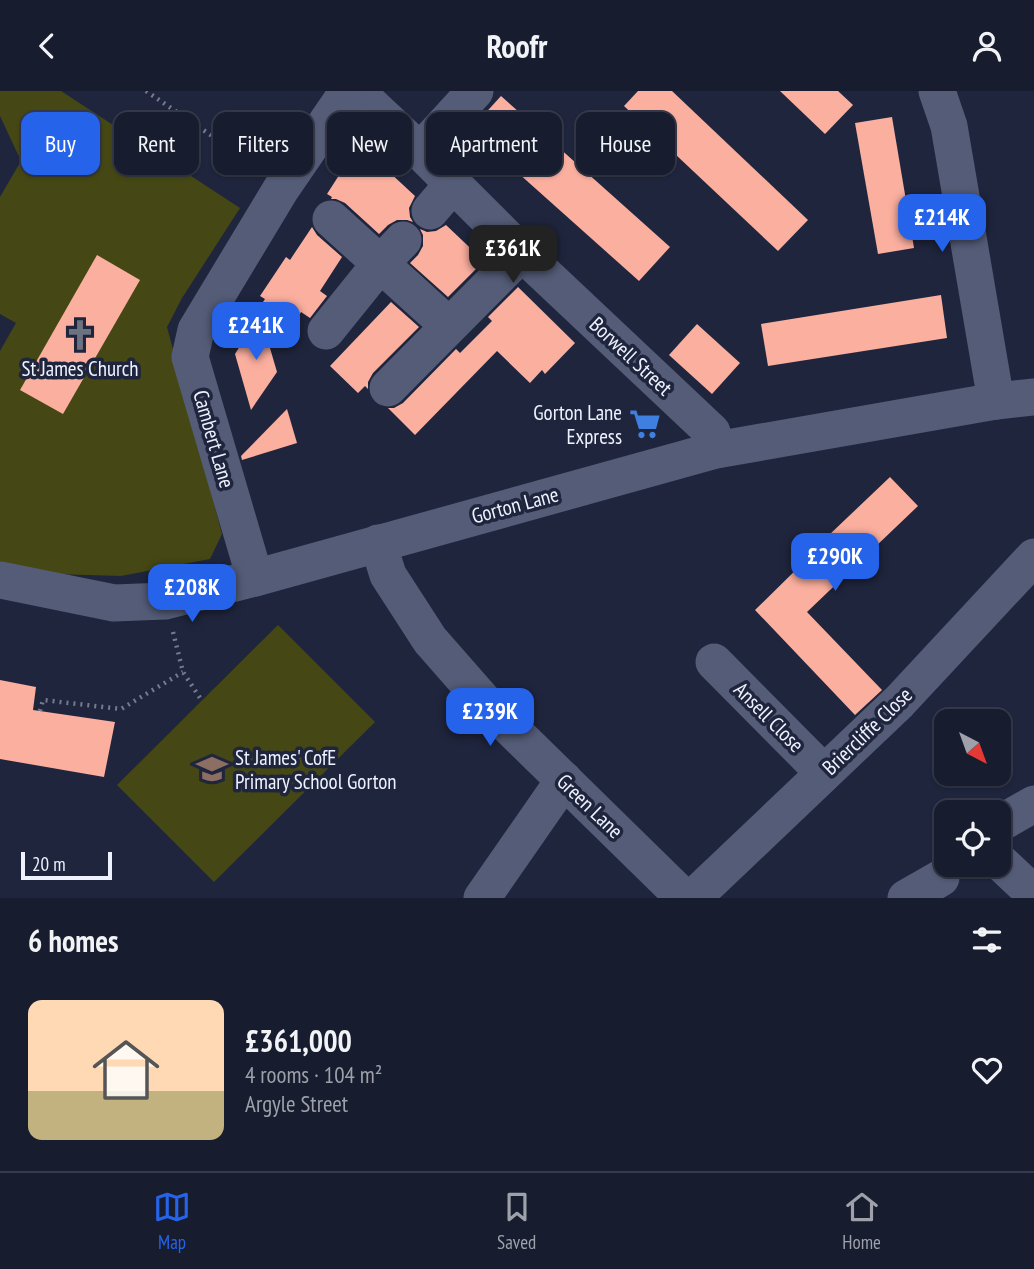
<!DOCTYPE html>
<html lang="en">
<head>
<meta charset="utf-8">
<style>
	:root { --surface:#171c2e; --page:#24293a; --text:#f1f3f6; --muted:#9ea1aa; --line:#363a4a; --accent:#2563eb }
	body { margin:0; font-family:"PT Sans Narrow",sans-serif; background:var(--page); color:var(--text); height:100vh; display:flex; flex-direction:column; font-size:26px; white-space:nowrap }
	* { box-sizing:border-box; margin:0 }
	p { font-size:23px; color:var(--muted) }
	.icon { flex:none; width:38px; height:38px; fill:none; stroke:currentColor; stroke-width:2; stroke-linecap:round; stroke-linejoin:round }
	.map { position:relative; height:807px; overflow:hidden }
	.details { display:flex; flex-direction:column; background:var(--surface); flex:1 }
	.details>* { flex:none }
	.top-card { position:absolute; left:21px; top:21px; width:992px; height:63px; display:flex; gap:14px }
	.needle { width:46px; rotate:139deg }
	.fabs { position:absolute; left:934px; top:618px; display:grid; gap:14px }
	.fabs a { display:grid; place-items:center; width:77px; height:77px; border-radius:14px; background:var(--surface); box-shadow:0 2px 5px #0004,0 0 0 2px var(--line); font-size:35px }
	.scale { position:absolute; left:21px; bottom:18px; width:91px; box-sizing:border-box; padding-left:7px; border:4px solid #eef2ff; border-top:0; font-size:19px; line-height:24px; white-space:nowrap; color:#eef2ff; -webkit-text-stroke:5px #1f253d; paint-order:stroke }
	.price { position:absolute; translate:-50% -60px; padding:0 16px; border-radius:14px; background:var(--accent); color:#fff; font-size:23px; line-height:46px; filter:drop-shadow(0 2px 4px #0008) }
	.price::after { content:''; position:absolute; left:50%; top:42px; width:21px; height:16px; margin-left:-10px; background:inherit; clip-path:polygon(0 0,100% 0,50% 100%) }
	.price.active { background:#222; color:#fff }
	ul { padding:0; list-style:none }
	li { display:flex; align-items:center; gap:21px; height:175px; padding:0 28px }
	li span { display:grid; place-items:center; flex:none; width:196px; height:140px; border-radius:14px; color:#555 }
	li>.icon { margin-inline-start:auto }
	span .icon { width:84px; height:84px; fill:#fffc; stroke-width:1 }
	li b { font-size:30px }
	h2 { display:flex; justify-content:space-between; align-items:center; height:84px; padding:0 28px; font-size:30px }
	.pill { padding:0 24px; border-radius:14px; background:var(--surface); box-shadow:0 2px 5px #0004,0 0 0 2px var(--line); font-size:24px; line-height:63px }
	.pill.active { background:var(--accent); color:#fff }
	header { display:flex; justify-content:space-between; align-items:center; height:91px; padding:0 28px; background:var(--surface); font-size:32px; font-weight:700 }
	.menu { display:flex; justify-content:space-around; align-items:center; height:98px; border-top:2px solid var(--line); background:var(--surface); font-size:19px; color:var(--muted) }
	.menu a { display:grid; justify-items:center; gap:4px }
	.menu .active { color:var(--accent) }
	.map>svg:first-child { display:block }
	.green { fill:#454814 }
	.building { fill:#fbaf9f }
	.lines { fill:none; stroke-linecap:round; stroke-linejoin:round }
	.path { stroke:#757a8d; stroke-width:4.5; stroke-dasharray:2 5; stroke-linecap:butt }
	.minor { stroke:#545c77; stroke-width:37 }
	.labels { text-anchor:middle; dominant-baseline:central; stroke-width:7; stroke-linejoin:round; paint-order:stroke }
	.street-label { font-size:21px; fill:#eef2ff; stroke:#1f253d }
	.poi-label { font-size:21px; fill:#eef2ff; stroke:#1f253d }
</style>
</head>
<body>
<header><svg class="icon" aria-label="back" viewBox="0 0 24 24"><path d="M15 5l-7 7 7 7"/></svg>Roofr<svg class="icon" aria-label="person" viewBox="0 0 24 24"><circle cx="12" cy="8" r="4"/><path d="M4 21q1-7 8-7t8 7"/></svg></header>
<div class="map">
<svg width="1034" height="807" viewBox="0 0 1034 807">
	<rect width="100%" height="100%" fill="#1f253d"/>
	<g class="green">
		<path d="M 0,0 L 61,0 L 240,117 L 182,207 L 167,236 L 222,443 L 210,468 L 121,485 L 18,482 L 0,471 L 0,260 L 16,232 L 0,223 L 0,106 L 21,70 L 0,25 Z"/>
		<path d="M 278,534 L 375,631 L 214,791 L 117,694 Z"/>
	</g>
	<g class="building">
		<path d="M 638,0 L 672,0 L 808,129 L 778,160 L 624,15 Z"/>
		<path d="M 780,0 L 838,0 L 853,14 L 825,43 Z"/>
		<path d="M 501,5 L 670,156 L 639,190 L 470,39 Z"/>
		<path d="M 892,26 L 914,157 L 878,163 L 855,32 Z"/>
		<path d="M 359,53 L 415,105 L 409,117 L 410,126 L 413,131 L 407,129 L 397,129 L 388,134 L 379,143 L 345,112 L 336,108 L 331,108 L 332,106 L 327,103 Z"/>
		<path d="M 446,134 L 484,170 L 448,206 L 410,172 L 418,164 L 423,155 L 423,144 L 420,138 L 427,141 L 436,140 Z"/>
		<path d="M 312,136 L 317,144 L 342,166 L 320,200 L 327,205 L 310,227 L 301,221 L 291,238 L 263,211 L 265,208 L 260,205 L 286,166 L 290,169 Z"/>
		<path d="M 97,164 L 140,189 L 63,323 L 20,299 Z"/>
		<path d="M 518,196 L 575,252 L 545,283 L 542,279 L 530,292 L 497,260 L 415,344 L 388,317 L 394,317 L 403,312 L 456,258 L 460,262 L 492,230 L 488,226 Z"/>
		<path d="M 941,204 L 947,247 L 768,275 L 761,233 Z"/>
		<path d="M 391,211 L 419,236 L 373,282 L 368,291 L 368,298 L 365,295 L 358,302 L 330,275 Z"/>
		<path d="M 260,223 L 277,281 L 251,319 L 235,263 Z"/>
		<path d="M 697,233 L 740,272 L 712,303 L 669,264 Z"/>
		<path d="M 287,318 L 297,352 L 242,369 L 241,365 Z"/>
		<path d="M 890,386 L 918,415 L 807,521 L 882,599 L 855,624 L 755,519 L 809,466 L 808,464 Z"/>
		<path d="M 0,589 L 36,596 L 33,619 L 115,631 L 104,686 L 0,668 Z"/>
	</g>
	<g class="lines">
		<g class="path">
			<path d="M 146,0 L 212,45 L 256,79"/>
			<path d="M 173,541 L 183,581 L 202,610"/>
			<path d="M 40,620 L 43,609 L 121,618 L 183,581"/>
		</g>
		<g class="minor">
			<path d="M 356,0 L 420,60 L 522,162 L 712,341 L 716,359"/>
			<path d="M 937,0 L 949,35 L 996,310"/>
			<path d="M 420,60 L 475,0"/>
			<path d="M 430,120 L 453,93"/>
			<path d="M 331,128 L 449,235"/>
			<path d="M 326,240 L 380,173 L 403,149"/>
			<path d="M 388,297 L 522,162"/>
			<path d="M 378,452 L 388,484 L 430,549 L 487,614 L 684,807"/>
			<path d="M 255,487 L 190,266 L 196,239 L 281,98 L 348,0"/>
			<path d="M 0,489 L 114,512 L 165,510 L 255,487 L 716,359 L 996,310 L 1034,306"/>
			<path d="M 714,571 L 824,682"/>
			<path d="M 999,733 L 1034,713"/>
			<path d="M 999,770 L 1034,803"/>
			<path d="M 482,807 L 564,689"/>
			<path d="M 693,807 L 899,611 L 1034,466"/>
			<path d="M 906,807 L 941,787"/>
		</g>
	</g>
	<defs>
		<symbol id="church-bare" viewBox="-9 -9 18 18"><path d="M-1.2-6h2.4v3.5h3.3v2.4h-3.3V6h-2.4V-.1h-3.3v-2.4h3.3Z" fill="#6b7280" stroke="#1f253d" stroke-width="2.5" paint-order="stroke"/></symbol>
		<symbol id="supermarket-bare" viewBox="-9 -9 18 18"><path d="M-6-5.5h2.5l.6 2H6L4.5 2H-2.5L-4.4-4H-6ZM-1.5 3.2a1.3 1.3 0 1 0 .1 0ZM3 3.2a1.3 1.3 0 1 0 .1 0Z" fill="#3f7fe0" stroke="#1f253d" stroke-width="2.5" paint-order="stroke"/></symbol>
		<symbol id="school-bare" viewBox="-9 -9 18 18"><path d="M0-5L7-2L0 1L-7-2ZM-4 1L0 2.5L4 1V4Q0 6-4 4Z" fill="#8d6e63" stroke="#1f253d" stroke-width="2.5" paint-order="stroke"/></symbol>
	</defs>
	<g fill-rule="evenodd">
		<use href="#church-bare" x="58" y="222" width="44" height="44"/>
		<use href="#supermarket-bare" x="623" y="311" width="44" height="44"/>
		<use href="#school-bare" x="190" y="656" width="44" height="44"/>
	</g>
	<g class="labels">
		<g class="street-label">
			<text transform="translate(631 265) rotate(43)">Borwell Street</text>
			<text transform="translate(214 348) rotate(74)">Cambert Lane</text>
			<text transform="translate(515 414) rotate(-15)">Gorton Lane</text>
			<text transform="translate(769 626) rotate(45)">Ansell Close</text>
			<text transform="translate(867 640) rotate(-44)">Briercliffe Close</text>
			<text transform="translate(590 715) rotate(44)">Green Lane</text>
		</g>
		<g class="poi-label">
			<text x="80" y="277">St James Church</text>
			<text x="622" y="321" text-anchor="end">Gorton Lane<tspan x="622" dy="24">Express</tspan></text>
			<text x="235" y="666" text-anchor="start">St James' CofE<tspan x="235" dy="24">Primary School Gorton</tspan></text>
		</g>
	</g>
</svg>
<div class="fabs">
<a><svg class="needle" viewBox="-14 -14 28 28"><path d="M0-13l5 13h-10z" fill="#e53935"/><path d="M0 13l5-13h-10z" fill="#9ea1aa"/></svg></a>
<a><svg class="icon" aria-label="locate" viewBox="0 0 24 24"><circle cx="12" cy="12" r="6"/><path d="M12 2v4M12 18v4M2 12h4M18 12h4"/></svg></a>
</div>
<div class="scale">20 m</div>
<b class="price" style="left:942px;top:163px">£214K</b>
<b class="price active" style="left:513px;top:194px">£361K</b>
<b class="price" style="left:256px;top:271px">£241K</b>
<b class="price" style="left:835px;top:502px">£290K</b>
<b class="price" style="left:192px;top:533px">£208K</b>
<b class="price" style="left:490px;top:657px">£239K</b>
<div class="top-card">
<a class="pill active">Buy</a>
<a class="pill">Rent</a>
<a class="pill">Filters</a>
<a class="pill">New</a>
<a class="pill">Apartment</a>
<a class="pill">House</a>
</div>
</div>
<section class="details">
<h2>6 homes<svg class="icon" aria-label="filters" viewBox="0 0 24 24"><path d="M4 7h16M4 17h16"/><circle cx="9" cy="7" r="2"/><circle cx="15" cy="17" r="2"/></svg></h2>
<ul>
<li><span style="background:linear-gradient(#ffd9b3 65%,#c2b280 0)"><svg class="icon" aria-label="home" viewBox="0 0 24 24"><path d="M3 11l9-7 9 7M6 9v11h12V9"/></svg></span><div><b>£361,000</b><p>4 rooms · 104 m²</p><p>Argyle Street</p></div><svg class="icon" aria-label="heart" viewBox="0 0 24 24"><path d="M12 20l-8-8c-3-5 5-10 8-4 3-6 11-1 8 4z"/></svg></li>
</ul>
</section>
<nav class="menu">
<a class="active"><svg class="icon" aria-label="map" viewBox="0 0 24 24"><path d="M3 6l6-2 6 2 6-2v14l-6 2-6-2-6 2zM9 4v14M15 6v14"/></svg>Map</a>
<a><svg class="icon" aria-label="saved" viewBox="0 0 24 24"><path d="M7 4h10v16l-5-4-5 4z"/></svg>Saved</a>
<a><svg class="icon" aria-label="home" viewBox="0 0 24 24"><path d="M3 11l9-7 9 7M6 9v11h12V9"/></svg>Home</a>
</nav>
</body>
</html>
